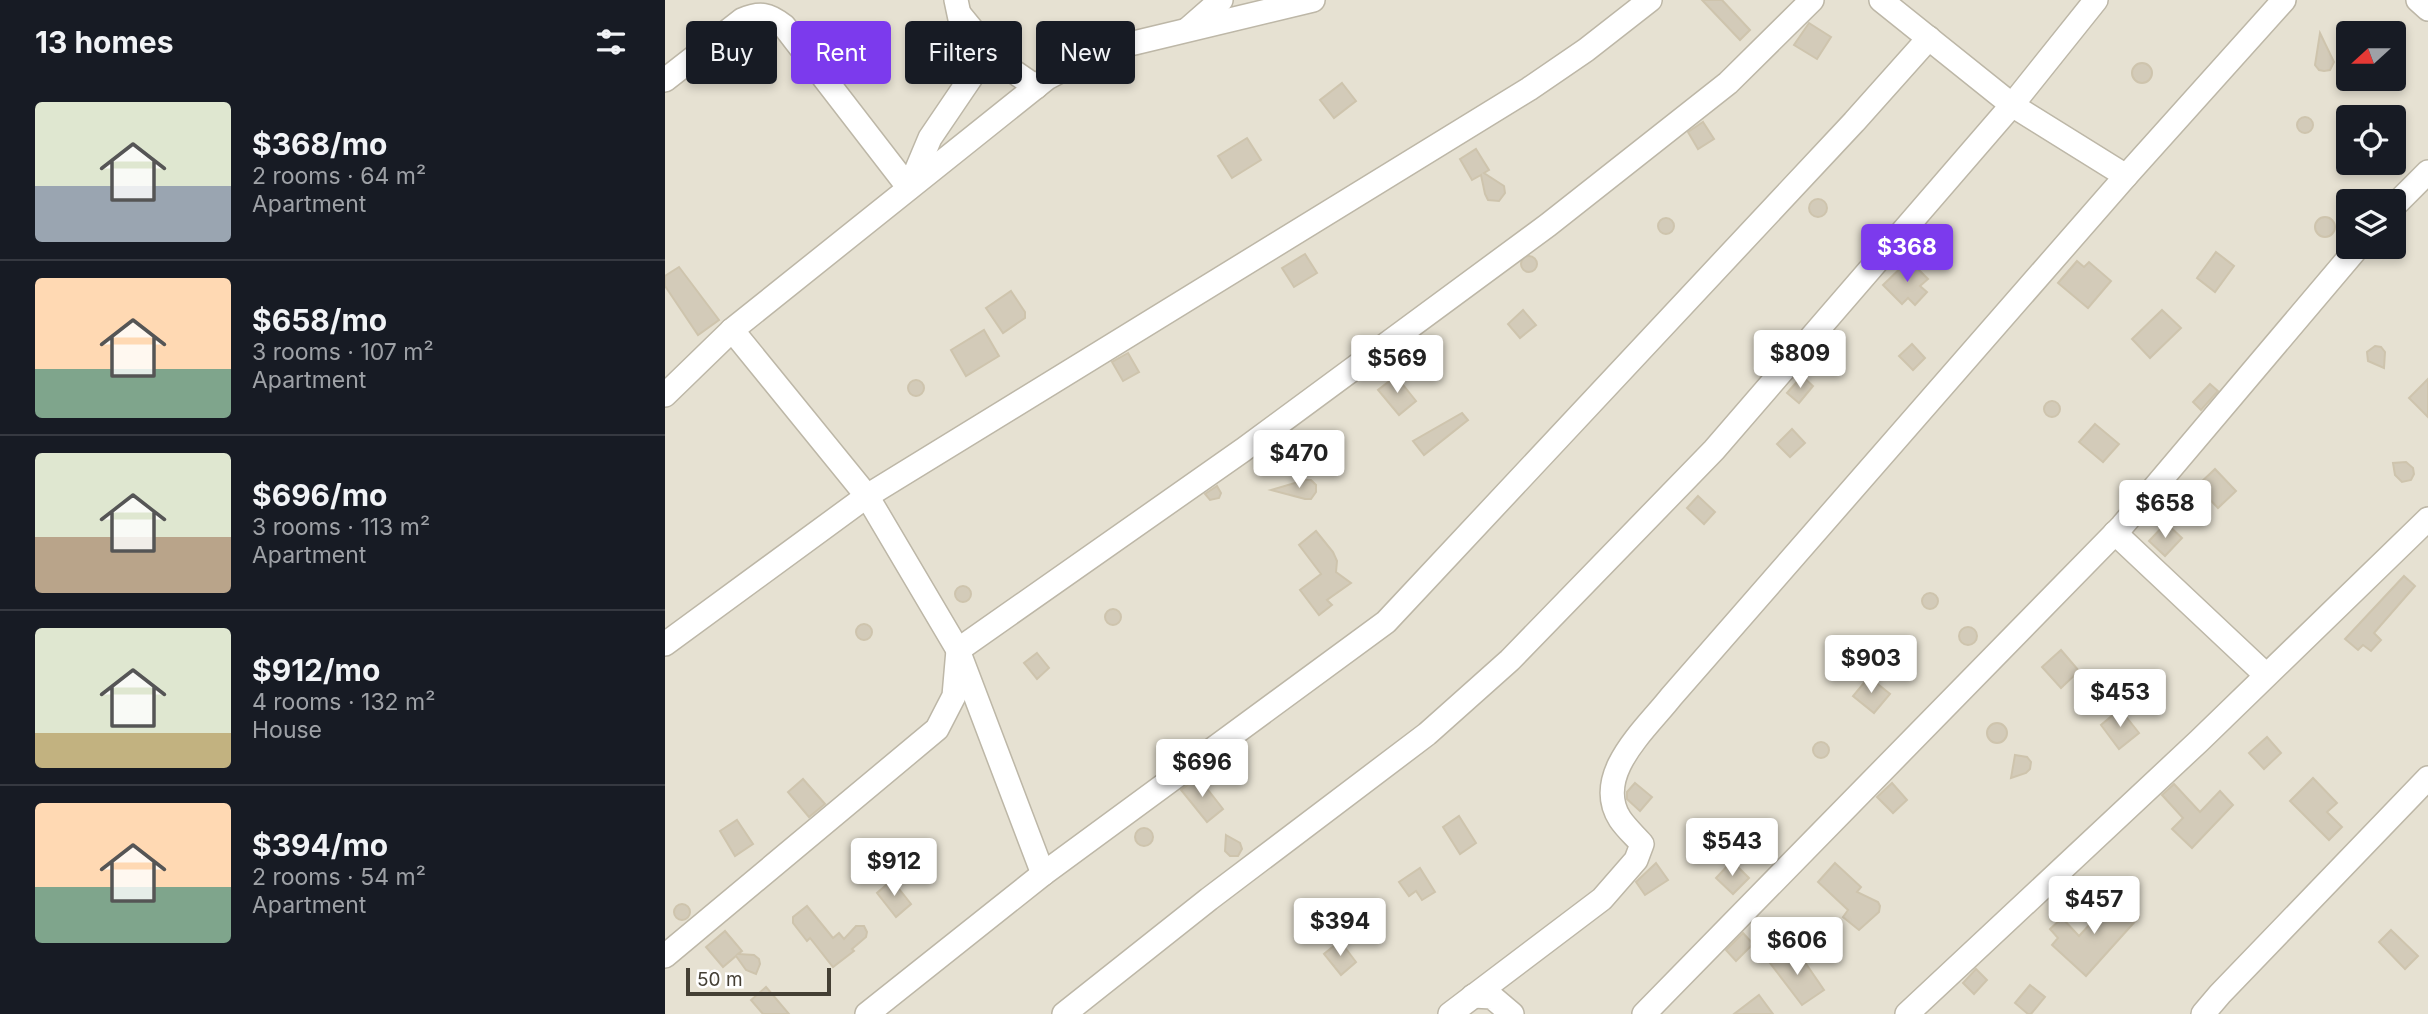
<!DOCTYPE html>
<html lang="en">
<head>
<meta charset="utf-8">
<style>
	:root { --surface:#171b24; --page:#242831; --text:#f1f3f6; --muted:#9ea1a6; --line:#363941; --accent:#7c3aed }
	body { margin:0; font-family:Inter,sans-serif; background:var(--page); color:var(--text); height:100vh; display:flex; flex-direction:column; font-size:26px; white-space:nowrap }
	* { box-sizing:border-box; margin:0 }
	p { font-size:23px; color:var(--muted) }
	.icon { flex:none; width:38px; height:38px; fill:none; stroke:currentColor; stroke-width:2; stroke-linecap:round; stroke-linejoin:round }
	.map { position:relative; flex:1; overflow:hidden }
	.sheet { display:flex; flex-direction:column; background:var(--surface); width:665px }
	.sheet>* { flex:none }
	.top-card { position:absolute; left:21px; top:21px; width:665px; height:63px; display:flex; gap:14px }
	.needle { width:46px; rotate:249deg }
	.fabs { position:absolute; left:1671px; top:21px; display:grid; gap:14px }
	.fabs a { display:grid; place-items:center; width:70px; height:70px; border-radius:7px; background:var(--surface); box-shadow:0 4px 10px #0003; font-size:35px }
	.scale { position:absolute; left:21px; bottom:18px; width:145px; box-sizing:border-box; padding-left:7px; border:4px solid #443f34; border-top:0; font-size:19px; line-height:24px; white-space:nowrap; color:#443f34; -webkit-text-stroke:5px #fff; paint-order:stroke }
	.price { position:absolute; translate:-50% -60px; padding:0 16px; border-radius:7px; background:#fff; color:#222; font-size:23px; line-height:46px; filter:drop-shadow(0 2px 4px #0008) }
	.price::after { content:''; position:absolute; left:50%; top:42px; width:21px; height:16px; margin-left:-10px; background:inherit; clip-path:polygon(0 0,100% 0,50% 100%) }
	.price.current { background:var(--accent); color:#fff }
	ul { padding:0; list-style:none }
	li { display:flex; align-items:center; gap:21px; height:175px; padding:0 35px }
	li+li { border-top:2px solid var(--line) }
	li span { display:grid; place-items:center; flex:none; width:196px; height:140px; border-radius:7px; color:#555 }
	li>.icon { margin-inline-start:auto }
	span .icon { width:84px; height:84px; fill:#fffc; stroke-width:1 }
	li b { font-size:30px }
	h2 { display:flex; justify-content:space-between; align-items:center; height:84px; padding:0 35px; font-size:30px }
	.tag { padding:0 24px; border-radius:7px; background:var(--surface); box-shadow:0 4px 10px #0003; font-size:24px; line-height:63px }
	.tag.current { background:var(--accent); color:#fff }
	main { display:flex; flex:1; min-height:0 }
	.map>svg:first-child { display:block }
	.residential { fill:#e6e1d2; fill-rule:evenodd }
	.building { fill:#d3cbb9; stroke:#cec4ad; stroke-width:2 }
	.lines { fill:none; stroke-linecap:round; stroke-linejoin:round }
	.street-casing { stroke:#bdb7a7; stroke-width:26 }
	.street { stroke:#fff; stroke-width:23 }
</style>
</head>
<body>
<main>
<section class="sheet">
<h2>13 homes<svg class="icon" aria-label="filters" viewBox="0 0 24 24"><path d="M4 7h16M4 17h16"/><circle cx="9" cy="7" r="2"/><circle cx="15" cy="17" r="2"/></svg></h2>
<ul>
<li><span style="background:linear-gradient(#dfe7d0 60%,#9aa5b1 0)"><svg class="icon" aria-label="home" viewBox="0 0 24 24"><path d="M3 11l9-7 9 7M6 9v11h12V9"/></svg></span><div><b>$368/mo</b><p>2 rooms · 64 m²</p><p>Apartment</p></div></li>
<li><span style="background:linear-gradient(#ffd9b3 65%,#7fa58c 0)"><svg class="icon" aria-label="home" viewBox="0 0 24 24"><path d="M3 11l9-7 9 7M6 9v11h12V9"/></svg></span><div><b>$658/mo</b><p>3 rooms · 107 m²</p><p>Apartment</p></div></li>
<li><span style="background:linear-gradient(#dfe7d0 60%,#b9a48a 0)"><svg class="icon" aria-label="home" viewBox="0 0 24 24"><path d="M3 11l9-7 9 7M6 9v11h12V9"/></svg></span><div><b>$696/mo</b><p>3 rooms · 113 m²</p><p>Apartment</p></div></li>
<li><span style="background:linear-gradient(#dfe7d0 75%,#c2b280 0)"><svg class="icon" aria-label="home" viewBox="0 0 24 24"><path d="M3 11l9-7 9 7M6 9v11h12V9"/></svg></span><div><b>$912/mo</b><p>4 rooms · 132 m²</p><p>House</p></div></li>
<li><span style="background:linear-gradient(#ffd9b3 60%,#7fa58c 0)"><svg class="icon" aria-label="home" viewBox="0 0 24 24"><path d="M3 11l9-7 9 7M6 9v11h12V9"/></svg></span><div><b>$394/mo</b><p>2 rooms · 54 m²</p><p>Apartment</p></div></li>
</ul>
</section>
<div class="map">
<svg width="1763" height="1014" viewBox="0 0 1763 1014">
	<rect width="100%" height="100%" fill="#f2efe4"/>
	<path class="residential" d="M 0,0 L 1763,0 L 1763,1014 L 0,1014 ZM 1684,33 L 1729,33 L 1729,79 L 1684,79 ZM 1684,117 L 1729,117 L 1729,163 L 1684,163 ZM 1684,201 L 1729,201 L 1729,247 L 1684,247 Z"/>
	<g class="building">
		<path d="M 1037,0 L 1057,0 L 1085,30 L 1075,40 Z"/>
		<path d="M 1144,23 L 1166,37 L 1152,59 L 1129,45 Z"/>
		<path d="M 1655,33 L 1669,62 L 1665,70 L 1659,71 L 1654,70 L 1650,65 Z"/>
		<circle cx="1477" cy="73" r="10"/>
		<path d="M 677,83 L 691,101 L 669,118 L 655,100 Z"/>
		<circle cx="1640" cy="125" r="8"/>
		<path d="M 1038,122 L 1049,139 L 1033,149 L 1023,132 Z"/>
		<path d="M 582,138 L 596,160 L 567,178 L 553,156 Z"/>
		<path d="M 811,149 L 824,170 L 819,173 L 839,186 L 840,193 L 834,201 L 823,200 L 820,194 L 816,175 L 807,180 L 795,159 Z"/>
		<circle cx="1153" cy="208" r="9"/>
		<circle cx="1660" cy="227" r="10"/>
		<circle cx="1001" cy="226" r="8"/>
		<path d="M 1551,252 L 1569,266 L 1550,292 L 1532,278 Z"/>
		<path d="M 640,254 L 652,273 L 629,287 L 617,268 Z"/>
		<circle cx="864" cy="264" r="8"/>
		<path d="M 1244,260 L 1263,279 L 1255,286 L 1262,292 L 1250,305 L 1243,298 L 1237,304 L 1218,285 Z"/>
		<path d="M 1412,261 L 1419,267 L 1424,262 L 1446,281 L 1423,308 L 1393,283 Z"/>
		<path d="M 14,267 L 54,320 L 33,335 L 0,286 L 0,276 Z"/>
		<path d="M 346,291 L 360,312 L 360,318 L 338,333 L 321,308 Z"/>
		<path d="M 858,310 L 871,325 L 855,338 L 843,324 Z"/>
		<path d="M 1497,310 L 1516,328 L 1485,358 L 1467,339 Z"/>
		<path d="M 319,330 L 334,356 L 301,376 L 286,350 Z"/>
		<path d="M 1247,344 L 1260,358 L 1248,370 L 1234,356 Z"/>
		<path d="M 1710,346 L 1716,347 L 1720,352 L 1719,368 L 1703,361 L 1702,352 Z"/>
		<path d="M 463,353 L 474,372 L 458,381 L 447,362 Z"/>
		<path d="M 731,376 L 751,401 L 734,415 L 713,390 Z"/>
		<path d="M 1137,376 L 1148,386 L 1134,403 L 1122,393 Z"/>
		<path d="M 1763,379 L 1763,417 L 1744,398 Z"/>
		<circle cx="251" cy="388" r="8"/>
		<path d="M 1545,384 L 1553,391 L 1536,410 L 1528,402 Z"/>
		<circle cx="1387" cy="409" r="8"/>
		<path d="M 797,413 L 803,420 L 759,455 L 748,441 Z"/>
		<path d="M 1430,424 L 1454,444 L 1438,462 L 1414,442 Z"/>
		<path d="M 1127,429 L 1140,443 L 1125,457 L 1112,444 Z"/>
		<path d="M 1741,462 L 1748,468 L 1749,474 L 1746,480 L 1737,482 L 1730,475 L 1728,463 Z"/>
		<path d="M 1550,469 L 1571,491 L 1553,508 L 1532,486 Z"/>
		<path d="M 640,480 L 646,480 L 651,485 L 651,492 L 646,499 L 640,499 L 606,490 Z"/>
		<path d="M 552,486 L 556,493 L 554,498 L 545,500 L 540,494 Z"/>
		<path d="M 1033,496 L 1050,512 L 1039,524 L 1022,508 Z"/>
		<path d="M 1501,523 L 1517,538 L 1500,556 L 1484,541 Z"/>
		<path d="M 651,531 L 668,552 L 672,561 L 671,572 L 686,583 L 662,600 L 667,605 L 654,615 L 635,590 L 656,574 L 634,545 Z"/>
		<path d="M 1739,576 L 1750,586 L 1709,633 L 1716,640 L 1706,651 L 1698,645 L 1693,650 L 1680,639 Z"/>
		<circle cx="298" cy="594" r="8"/>
		<circle cx="1265" cy="601" r="8"/>
		<circle cx="448" cy="617" r="8"/>
		<circle cx="199" cy="632" r="8"/>
		<circle cx="1303" cy="636" r="9"/>
		<path d="M 1396,650 L 1414,671 L 1396,688 L 1377,667 Z"/>
		<path d="M 372,653 L 384,668 L 372,679 L 359,663 Z"/>
		<path d="M 1204,677 L 1225,694 L 1209,713 L 1188,696 Z"/>
		<path d="M 1455,709 L 1474,733 L 1454,749 L 1436,725 Z"/>
		<circle cx="1332" cy="733" r="10"/>
		<path d="M 1602,737 L 1616,753 L 1599,769 L 1584,753 Z"/>
		<circle cx="1156" cy="750" r="8"/>
		<path d="M 1350,755 L 1362,757 L 1366,762 L 1365,769 L 1361,773 L 1346,778 Z"/>
		<path d="M 533,777 L 558,809 L 542,822 L 516,790 Z"/>
		<path d="M 1648,778 L 1672,803 L 1662,812 L 1677,827 L 1664,840 L 1625,801 Z"/>
		<path d="M 138,779 L 160,804 L 144,817 L 123,792 Z"/>
		<path d="M 970,783 L 987,797 L 975,811 L 962,799 L 962,792 Z"/>
		<path d="M 1227,783 L 1242,800 L 1228,813 L 1212,797 Z"/>
		<path d="M 1509,784 L 1535,812 L 1555,791 L 1568,805 L 1527,848 L 1507,829 L 1518,818 L 1497,795 Z"/>
		<path d="M 794,816 L 811,843 L 795,854 L 778,827 Z"/>
		<path d="M 72,820 L 88,844 L 70,856 L 55,831 Z"/>
		<circle cx="479" cy="837" r="9"/>
		<path d="M 561,835 L 575,843 L 577,849 L 573,856 L 565,856 L 560,851 Z"/>
		<path d="M 1067,861 L 1084,878 L 1068,894 L 1051,878 Z"/>
		<path d="M 991,863 L 1003,880 L 980,895 L 971,882 Z"/>
		<path d="M 1170,863 L 1196,887 L 1192,892 L 1213,902 L 1215,906 L 1214,912 L 1194,930 L 1178,917 L 1183,910 L 1153,882 Z"/>
		<path d="M 755,868 L 770,892 L 757,900 L 751,891 L 744,896 L 734,882 Z"/>
		<path d="M 227,880 L 246,904 L 231,917 L 212,893 Z"/>
		<path d="M 1451,896 L 1474,917 L 1421,976 L 1387,945 L 1393,938 L 1385,929 L 1397,918 L 1414,936 Z"/>
		<circle cx="17" cy="912" r="8"/>
		<path d="M 142,906 L 168,938 L 174,933 L 179,939 L 191,926 L 199,926 L 202,932 L 201,937 L 187,949 L 189,951 L 168,967 L 145,938 L 142,941 L 128,923 L 128,917 Z"/>
		<path d="M 1726,930 L 1753,956 L 1740,969 L 1714,942 Z"/>
		<path d="M 60,931 L 77,951 L 73,954 L 89,955 L 94,959 L 95,964 L 91,974 L 81,970 L 71,956 L 58,967 L 41,947 Z"/>
		<path d="M 1078,933 L 1088,944 L 1071,961 L 1061,950 Z"/>
		<path d="M 675,941 L 691,962 L 676,975 L 659,954 Z"/>
		<path d="M 1120,948 L 1133,961 L 1137,958 L 1159,990 L 1137,1005 L 1105,963 Z"/>
		<path d="M 1311,969 L 1322,980 L 1309,994 L 1298,983 Z"/>
		<path d="M 1365,985 L 1380,997 L 1366,1014 L 1363,1014 L 1350,1003 Z"/>
		<path d="M 101,987 L 124,1014 L 98,1014 L 86,1000 Z"/>
		<path d="M 1094,995 L 1108,1014 L 1069,1014 Z"/>
	</g>
	<g class="lines">
		<defs>
			<g id="street">
				<path d="M 1216,0 L 1347,105 L 1461,176"/>
				<path d="M 1753,0 L 1763,9"/>
				<path d="M 296,16 L 332,60 L 371,87"/>
				<path d="M 523,29 L 556,0"/>
				<path d="M 0,80 L 77,20 C 95,12 104,14 119,26 L 244,188 L 265,138 L 307,76 L 291,0"/>
				<path d="M 1729,206 L 1763,172"/>
				<path d="M 67,330 L 202,496 L 293,650 L 378,874"/>
				<path d="M 0,395 L 67,330 L 382,78 L 426,55 L 469,43 L 648,0"/>
				<path d="M 1450,533 L 1601,675"/>
				<path d="M 0,644 L 202,496 L 864,89 L 921,50 L 985,0"/>
				<path d="M 0,956 L 272,729 L 289,696 L 293,650 L 578,450 L 883,225 L 1063,83 L 1147,0"/>
				<path d="M 808,996 L 827,997 L 847,1014"/>
				<path d="M 202,1014 L 378,874 L 721,622 L 1189,122 L 1264,38"/>
				<path d="M 399,1014 L 544,899 L 762,734 L 845,660 L 1049,450 L 1347,105 L 1431,0"/>
				<path d="M 785,1014 L 937,899 L 971,860 L 977,844 C 970,836 961,828 955,819 C 927,775 981,729 1006,697 L 1461,176 L 1619,0"/>
				<path d="M 979,1014 L 1457,526 L 1693,247"/>
				<path d="M 1242,1014 L 1534,741 L 1763,519"/>
				<path d="M 1538,1014 L 1555,994 L 1763,778"/>
			</g>
		</defs>
		<use href="#street" class="street-casing"/>
		<use href="#street" class="street"/>
	</g>
</svg>
<div class="fabs">
<a><svg class="needle" viewBox="-14 -14 28 28"><path d="M0-13l5 13h-10z" fill="#e53935"/><path d="M0 13l5-13h-10z" fill="#9ea1a6"/></svg></a>
<a><svg class="icon" aria-label="locate" viewBox="0 0 24 24"><circle cx="12" cy="12" r="6"/><path d="M12 2v4M12 18v4M2 12h4M18 12h4"/></svg></a>
<a><svg class="icon" aria-label="layers" viewBox="0 0 24 24"><path d="M12 4l9 5-9 5-9-5zM3 14l9 5 9-5"/></svg></a>
</div>
<div class="scale">50 m</div>
<b class="price current" style="left:1242px;top:284px">$368</b>
<b class="price" style="left:1135px;top:390px">$809</b>
<b class="price" style="left:732px;top:395px">$569</b>
<b class="price" style="left:634px;top:490px">$470</b>
<b class="price" style="left:1500px;top:540px">$658</b>
<b class="price" style="left:1206px;top:695px">$903</b>
<b class="price" style="left:1455px;top:729px">$453</b>
<b class="price" style="left:537px;top:799px">$696</b>
<b class="price" style="left:1067px;top:878px">$543</b>
<b class="price" style="left:229px;top:898px">$912</b>
<b class="price" style="left:1429px;top:936px">$457</b>
<b class="price" style="left:675px;top:958px">$394</b>
<b class="price" style="left:1132px;top:977px">$606</b>
<div class="top-card">
<a class="tag">Buy</a>
<a class="tag current">Rent</a>
<a class="tag">Filters</a>
<a class="tag">New</a>
</div>
</div>
</main>
</body>
</html>
